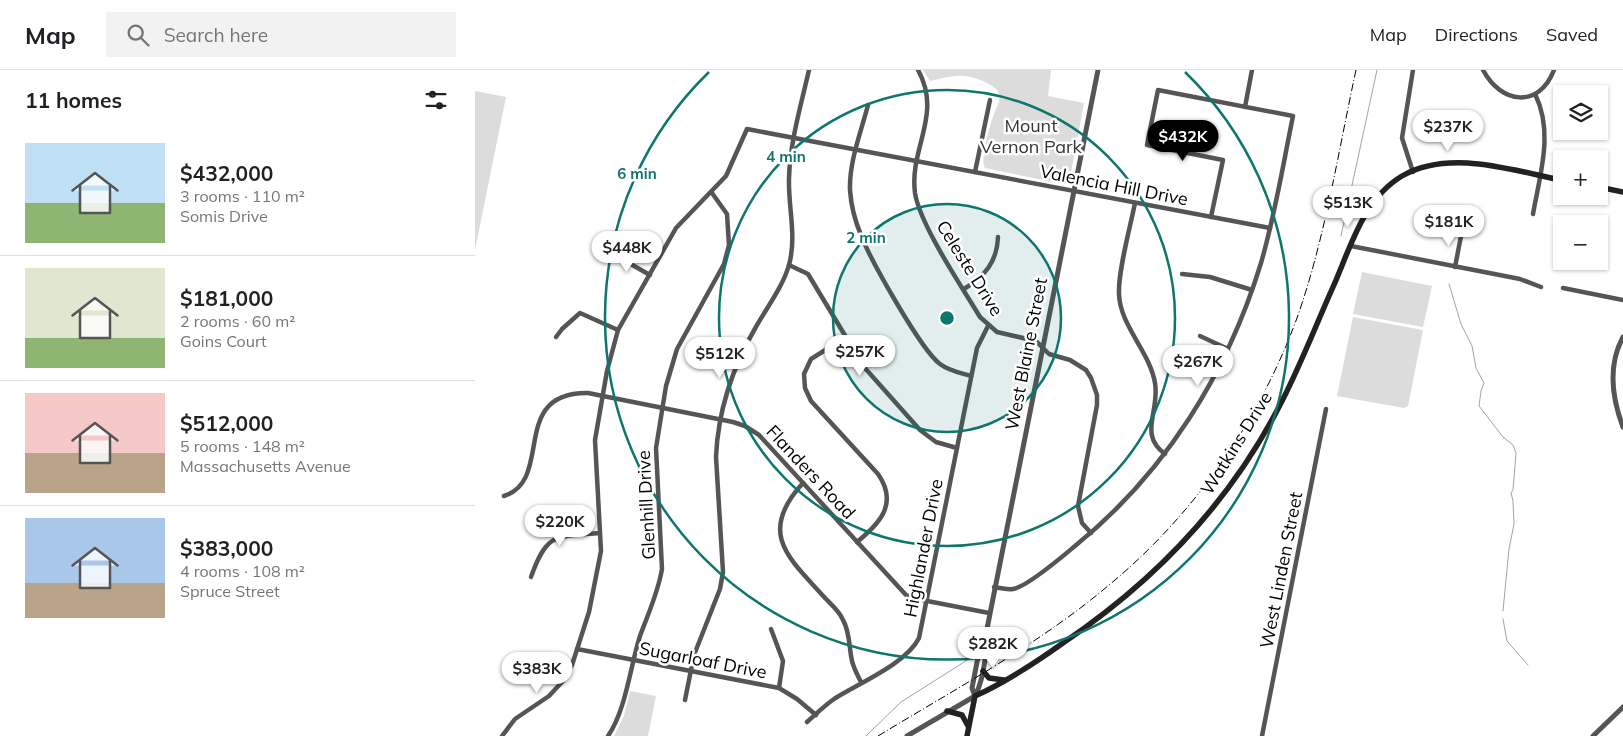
<!DOCTYPE html>
<html lang="en">
<head>
<meta charset="utf-8">
<style>
	:root { --surface:#fff; --page:#f2f2f2; --text:#202124; --muted:#757577; --line:#e0e0e0; --accent:#000 }
	body { margin:0; font-family:Mulish,sans-serif; background:var(--page); color:var(--text); height:100vh; display:flex; flex-direction:column; font-size:19px; white-space:nowrap }
	* { box-sizing:border-box; margin:0 }
	p { font-size:16px; color:var(--muted) }
	.icon { flex:none; width:28px; height:28px; fill:none; stroke:currentColor; stroke-width:2; stroke-linecap:round; stroke-linejoin:round }
	.map { position:relative; flex:1; overflow:hidden }
	.drawer { display:flex; flex-direction:column; background:var(--surface); width:475px }
	.drawer>* { flex:none }
	.tools { position:absolute; left:1078px; top:15px; display:grid; gap:10px }
	.tools a { display:grid; place-items:center; width:55px; height:55px; border-radius:0px; background:var(--surface); box-shadow:0 1px 4px #0004; font-size:25px }
	.price { position:absolute; translate:-50% -42px; padding:0 11px; border-radius:18px; background:#fff; color:#222; font-size:16px; line-height:32px; filter:drop-shadow(0 1px 2px #0008) }
	.price::after { content:''; position:absolute; left:50%; top:30px; width:15px; height:11px; margin-left:-8px; background:inherit; clip-path:polygon(0 0,100% 0,50% 100%) }
	.price.selected { background:var(--accent); color:#fff }
	ul { padding:0; list-style:none }
	li { display:flex; align-items:center; gap:15px; height:125px; padding:0 25px }
	li+li { border-top:1px solid var(--line) }
	li span { display:grid; place-items:center; flex:none; width:140px; height:100px; border-radius:0px; color:#555 }
	li>.icon { margin-inline-start:auto }
	span .icon { width:60px; height:60px; fill:#fffc; stroke-width:1 }
	li b { font-size:21px }
	h2 { display:flex; justify-content:space-between; align-items:center; height:60px; padding:0 25px; font-size:21px }
	header { display:flex; align-items:center; gap:30px; box-sizing:border-box; height:70px; padding:0 25px; background:var(--surface); border-bottom:1px solid var(--line) }
	header strong { font-size:24px }
	nav { display:flex; gap:28px; margin-inline-start:auto; font-size:18px }
	.search { width:350px; height:45px; background:var(--page); display:flex; align-items:center; gap:12px; box-sizing:border-box; padding:0 18px; border-radius:0px; color:var(--muted); font-size:19px }
	main { display:flex; flex:1; min-height:0 }
	.map>svg:first-child { display:block }
	.green { fill:#dcdcdc }
	.lines { fill:none; stroke-linecap:round; stroke-linejoin:round }
	.stream { stroke:#a3a3a3; stroke-width:1 }
	.minor { stroke:#555; stroke-width:4.5 }
	.tertiary { stroke:#555; stroke-width:5 }
	.secondary { stroke:#222; stroke-width:5.5 }
	.rail { stroke:#000; stroke-width:1; stroke-dasharray:8 2.5 1 2.5; stroke-linecap:butt }
	.ring { fill:none; stroke:#0f766e; stroke-width:2.5 }
	.labels { text-anchor:middle; dominant-baseline:central; stroke-width:5; stroke-linejoin:round; paint-order:stroke }
	.park-label { font-size:18px; fill:#333; stroke:#fff }
	.street-label { font-size:18px; fill:#000; stroke:#fff }
	.centre { fill:#0f766e; stroke:#fff; stroke-width:2.5 }
	.ring-label { font-size:15px; text-anchor:middle; font-weight:bold; fill:#0f766e; stroke:#fff; stroke-width:5; stroke-linejoin:round; paint-order:stroke }
</style>
</head>
<body>
<header>
<strong>Map</strong>
<div class="search"><svg class="icon" aria-label="search" viewBox="0 0 24 24"><circle cx="10" cy="10" r="6"/><path d="M15 15l6 6"/></svg>Search here</div>
<nav><a>Map</a><a>Directions</a><a>Saved</a></nav>
</header>
<main>
<section class="drawer">
<h2>11 homes<svg class="icon" aria-label="filters" viewBox="0 0 24 24"><path d="M4 7h16M4 17h16"/><circle cx="9" cy="7" r="2"/><circle cx="15" cy="17" r="2"/></svg></h2>
<ul>
<li><span style="background:linear-gradient(#bfe0f5 60%,#8fb573 0)"><svg class="icon" aria-label="home" viewBox="0 0 24 24"><path d="M3 11l9-7 9 7M6 9v11h12V9"/></svg></span><div><b>$432,000</b><p>3 rooms · 110 m²</p><p>Somis Drive</p></div></li>
<li><span style="background:linear-gradient(#dfe7d0 70%,#8fb573 0)"><svg class="icon" aria-label="home" viewBox="0 0 24 24"><path d="M3 11l9-7 9 7M6 9v11h12V9"/></svg></span><div><b>$181,000</b><p>2 rooms · 60 m²</p><p>Goins Court</p></div></li>
<li><span style="background:linear-gradient(#f6c9c9 60%,#b9a48a 0)"><svg class="icon" aria-label="home" viewBox="0 0 24 24"><path d="M3 11l9-7 9 7M6 9v11h12V9"/></svg></span><div><b>$512,000</b><p>5 rooms · 148 m²</p><p>Massachusetts Avenue</p></div></li>
<li><span style="background:linear-gradient(#a9c7e8 65%,#b9a48a 0)"><svg class="icon" aria-label="home" viewBox="0 0 24 24"><path d="M3 11l9-7 9 7M6 9v11h12V9"/></svg></span><div><b>$383,000</b><p>4 rooms · 108 m²</p><p>Spruce Street</p></div></li>
</ul>
</section>
<div class="map">
<svg width="1148" height="666" viewBox="0 0 1148 666">
	<rect width="100%" height="100%" fill="#fff"/>
	<g class="green">
		<path d="M 448,0 L 576,0 L 573,26 L 609,33 L 595,108 L 587,114 L 510,98 C 505,93 514,58 517,50 C 522,33 534,23 510,12 C 487,2 479,6 455,11 Z"/>
		<path d="M 0,21 L 31,27 L 0,180 Z"/>
		<path d="M 887,202 L 957,216 L 948,257 L 878,244 Z"/>
		<path d="M 878,247 L 948,260 L 933,336 L 929,338 L 862,326 Z"/>
		<path d="M 155,621 L 181,626 L 173,666 L 139,666 L 149,646 Z"/>
	</g>
	<g class="lines">
		<g class="stream">
			<path d="M 866,166 L 902,0"/>
			<path d="M 974,214 L 986,254 L 997,276 L 1001,298 L 1009,313 L 1006,321 L 1004,336 L 1028,367 L 1038,375 L 1041,383 L 1038,420 L 1036,423 L 1038,431 L 1039,454 L 1034,479 L 1028,541"/>
			<path d="M 1028,549 L 1032,571 L 1053,595"/>
			<path d="M 391,666 L 426,632 L 494,589"/>
		</g>
		<g class="minor">
			<path d="M 443,0 C 468,45 434,78 440,123 C 445,155 487,217 505,247 L 522,262 L 561,271 L 574,284 L 595,290 L 611,300 L 616,308 L 622,325 L 622,335 L 603,436 L 607,453 L 616,463"/>
			<path d="M 1008,0 C 1026,34 1064,39 1079,0"/>
			<path d="M 393,35 C 386,62 374,92 375,120 C 376,135 380,151 386,165 C 395,189 446,280 465,294 C 474,301 486,303 496,306"/>
			<path d="M 770,37 L 777,0"/>
			<path d="M 500,102 L 515,30"/>
			<path d="M 938,102 L 927,68 L 938,0"/>
			<path d="M 660,133 C 655,158 643,201 644,224 C 645,256 675,282 680,313 C 685,342 663,364 690,384"/>
			<path d="M 1058,144 C 1065,104 1079,62 1060,24"/>
			<path d="M 876,176 L 1045,209 L 1066,217"/>
			<path d="M 138,184 L 175,205"/>
			<path d="M 314,195 L 333,204 L 389,297 L 445,360 L 461,372 L 482,378"/>
			<path d="M 980,197 L 987,161"/>
			<path d="M 707,204 L 735,207 L 777,220"/>
			<path d="M 1088,218 L 1148,230"/>
			<path d="M 489,219 C 510,206 522,192 523,167"/>
			<path d="M 725,266 L 753,279"/>
			<path d="M 81,267 L 87,259 L 105,243 L 143,260"/>
			<path d="M 371,267 L 336,289 L 329,304 L 330,318 L 336,331 L 403,404 C 424,434 404,454 382,472"/>
			<path d="M 328,413 C 281,464 315,489 351,529 C 357,535 365,542 368,550 C 375,562 374,578 377,591 C 379,599 383,606 386,612"/>
			<path d="M 29,426 C 80,410 33,322 113,323 L 258,352 L 270,356 L 284,365 L 431,525 L 442,529 L 514,543"/>
			<path d="M 56,507 C 72,462 80,467 125,463"/>
			<path d="M 519,517 C 525,518 532,520 538,519 C 552,517 588,486 600,476 C 690,403 752,304 786,193 C 800,145 808,95 818,46 L 683,20 L 672,75 L 748,90 L 736,147"/>
			<path d="M 296,559 L 308,591 L 304,618"/>
			<path d="M 102,579 L 304,618 L 322,629 L 341,645"/>
			<path d="M 210,630 L 219,585 L 245,519 L 248,502 L 241,387 C 243,339 258,296 282,255 C 293,236 308,216 314,195 C 322,166 313,137 314,108 C 315,72 326,35 334,0"/>
			<path d="M 332,652 C 341,644 349,636 359,629 C 384,613 431,594 444,568 L 502,278 L 513,256"/>
			<path d="M 27,666 L 40,649 L 74,626 L 87,612 L 97,595 L 114,542 L 126,481 L 120,370 L 132,301 L 143,260 L 201,158 L 251,106 L 272,59 L 795,158"/>
			<path d="M 133,666 C 151,640 155,597 165,566 C 173,544 183,523 187,499 L 181,378 L 191,316 L 202,279 L 249,194 L 254,175 L 252,144 L 237,123"/>
			<path d="M 787,666 L 851,339"/>
		</g>
		<g class="tertiary">
			<path d="M 1148,267 C 1133,295 1137,328 1148,357"/>
			<path d="M 500,626 L 497,618 L 505,577 L 509,574 L 623,0"/>
			<path d="M 500,626 C 508,611 509,594 512,578 L 509,574"/>
			<path d="M 432,666 L 500,626"/>
			<path d="M 1118,666 L 1148,637"/>
		</g>
		<g class="secondary">
			<path d="M 1124,117 L 1148,122"/>
			<path d="M 508,601 L 514,608 L 529,610"/>
			<path d="M 472,641 L 487,645 L 493,656"/>
			<path d="M 492,666 L 500,626 C 531,612 560,593 588,573 C 680,511 757,430 807,331 C 826,294 841,255 858,217 C 875,179 888,129 927,106 C 974,79 1036,100 1086,110"/>
		</g>
		<path class="rail" d="M 403,666 C 477,621 562,575 628,520 C 716,449 783,354 822,248 C 850,169 863,83 881,0"/>
	</g>
	<circle cx="472" cy="248" r="114" fill="#0f766e" fill-opacity=".12"/>
	<g class="ring">
		<circle cx="472" cy="248" r="114"/>
		<circle cx="472" cy="248" r="228"/>
		<path d="M710 2A342 342 0 1 1 234 2"/>
	</g>
	<g class="labels">
		<g class="park-label">
			<text x="556" y="55">Mount<tspan x="556" dy="21">Vernon Park</tspan></text>
		</g>
		<g class="street-label">
			<text transform="translate(639 115) rotate(11)">Valencia Hill Drive</text>
			<text transform="translate(495 198) rotate(58)">Celeste Drive</text>
			<text transform="translate(551 284) rotate(-79)">West Blaine Street</text>
			<text transform="translate(761 373) rotate(-58)">Watkins Drive</text>
			<text transform="translate(336 402) rotate(47)">Flanders Road</text>
			<text transform="translate(171 435) rotate(-93)">Glenhill Drive</text>
			<text transform="translate(448 478) rotate(-79)">Highlander Drive</text>
			<text transform="translate(806 500) rotate(-79)">West Linden Street</text>
			<text transform="translate(228 590) rotate(11)">Sugarloaf Drive</text>
		</g>
	</g>
	<circle cx="472" cy="248" r="8" class="centre"/>
	<g class="ring-label">
		<text x="311" y="92">4 min</text>
		<text x="162" y="109">6 min</text>
		<text x="391" y="173">2 min</text>
	</g>
</svg>
<div class="tools">
<a><svg class="icon" aria-label="layers" viewBox="0 0 24 24"><path d="M12 4l9 5-9 5-9-5zM3 14l9 5 9-5"/></svg></a>
<a>+</a>
<a>−</a>
</div>
<b class="price" style="left:973px;top:82px">$237K</b>
<b class="price selected" style="left:708px;top:92px">$432K</b>
<b class="price" style="left:873px;top:158px">$513K</b>
<b class="price" style="left:974px;top:177px">$181K</b>
<b class="price" style="left:152px;top:203px">$448K</b>
<b class="price" style="left:385px;top:307px">$257K</b>
<b class="price" style="left:245px;top:309px">$512K</b>
<b class="price" style="left:723px;top:317px">$267K</b>
<b class="price" style="left:85px;top:477px">$220K</b>
<b class="price" style="left:518px;top:599px">$282K</b>
<b class="price" style="left:62px;top:624px">$383K</b>
</div>
</main>
</body>
</html>
